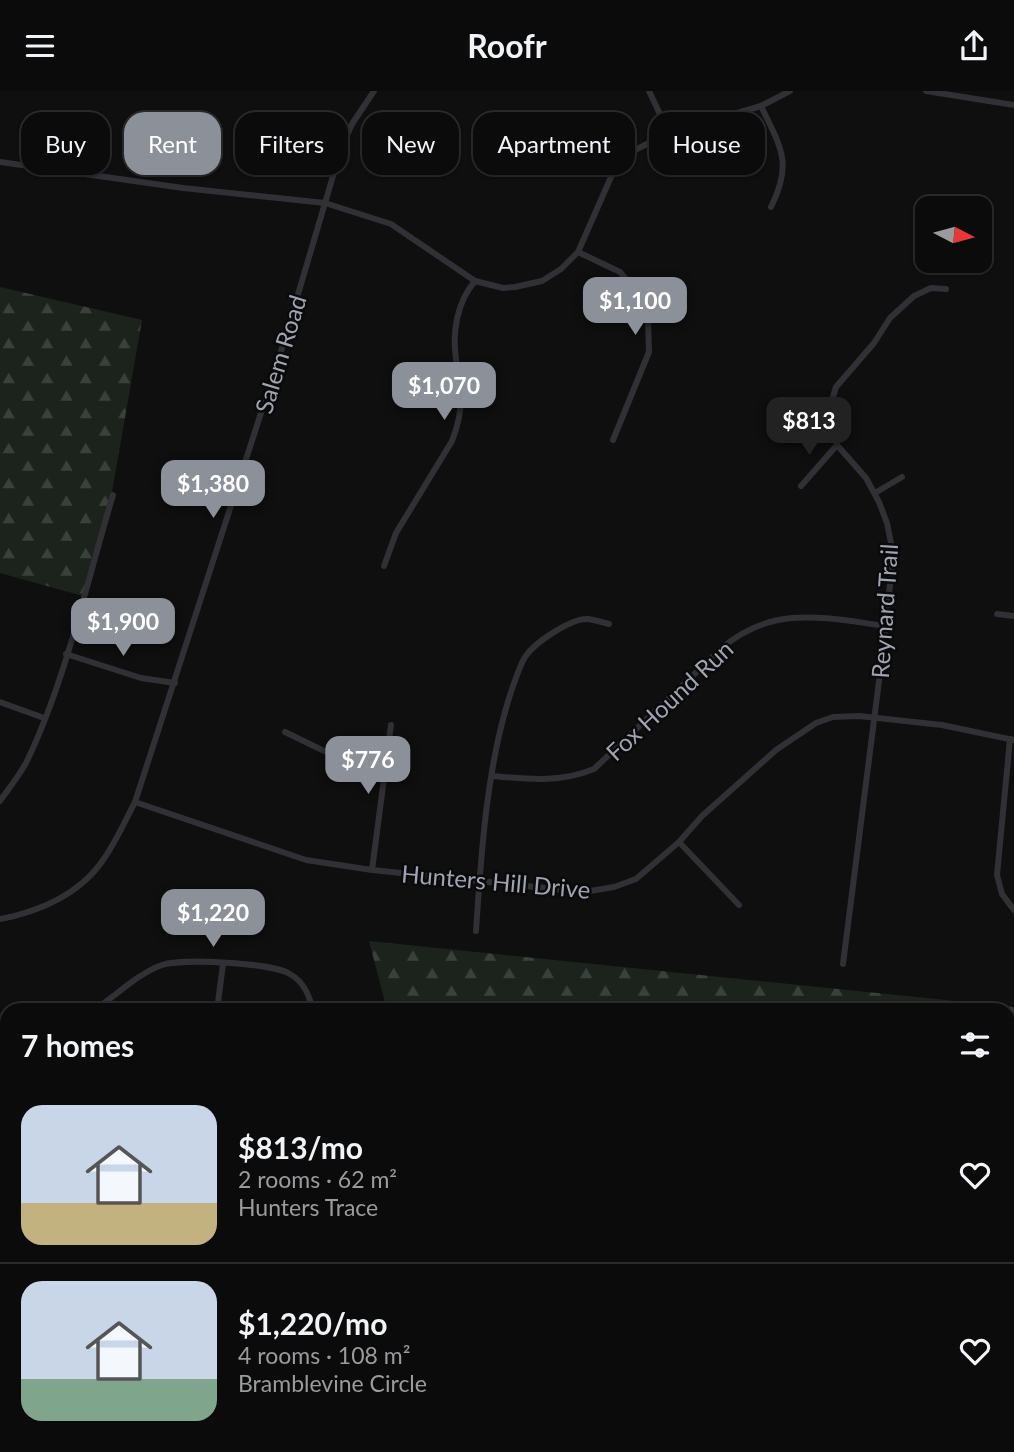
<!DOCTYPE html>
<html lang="en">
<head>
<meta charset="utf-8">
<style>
	:root { --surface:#0b0b0c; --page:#19191a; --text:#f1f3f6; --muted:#9a9b9d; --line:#2b2b2d; --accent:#8c9099 }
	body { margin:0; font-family:Lato,sans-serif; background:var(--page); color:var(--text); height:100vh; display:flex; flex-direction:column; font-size:26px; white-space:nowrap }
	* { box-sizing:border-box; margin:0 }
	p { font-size:23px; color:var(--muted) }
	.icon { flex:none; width:38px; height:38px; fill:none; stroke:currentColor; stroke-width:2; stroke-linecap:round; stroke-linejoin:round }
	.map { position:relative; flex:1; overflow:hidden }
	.details { position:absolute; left:0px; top:912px; width:1015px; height:450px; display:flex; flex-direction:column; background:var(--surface); border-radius:21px 21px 0 0; box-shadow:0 2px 5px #0004,0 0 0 2px var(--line) }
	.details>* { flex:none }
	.hud { position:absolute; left:21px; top:21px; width:973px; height:63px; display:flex; gap:14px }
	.needle { width:46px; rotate:96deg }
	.tools { position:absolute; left:915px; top:105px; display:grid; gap:14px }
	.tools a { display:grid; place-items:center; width:77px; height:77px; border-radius:14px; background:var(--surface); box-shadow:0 2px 5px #0004,0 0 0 2px var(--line); font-size:35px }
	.price { position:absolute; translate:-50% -60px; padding:0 16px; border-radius:14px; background:var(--accent); color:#fff; font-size:23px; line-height:46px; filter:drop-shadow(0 2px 4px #0008) }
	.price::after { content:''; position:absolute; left:50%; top:42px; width:21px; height:16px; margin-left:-10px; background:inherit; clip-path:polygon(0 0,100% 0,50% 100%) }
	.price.current { background:#222; color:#fff }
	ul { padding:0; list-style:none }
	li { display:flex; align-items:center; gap:21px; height:175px; padding:0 21px }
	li+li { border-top:2px solid var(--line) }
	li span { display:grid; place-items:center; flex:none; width:196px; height:140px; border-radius:21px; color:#555 }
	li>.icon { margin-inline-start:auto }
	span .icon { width:84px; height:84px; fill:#fffc; stroke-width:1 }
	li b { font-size:30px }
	h2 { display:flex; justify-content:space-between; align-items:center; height:84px; padding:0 21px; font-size:30px }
	.chip { padding:0 24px; border-radius:21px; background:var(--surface); box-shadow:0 2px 5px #0004,0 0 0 2px var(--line); font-size:24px; line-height:63px }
	.chip.current { background:var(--accent); color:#fff }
	header { display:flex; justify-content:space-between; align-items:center; height:91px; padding:0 21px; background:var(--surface); font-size:32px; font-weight:700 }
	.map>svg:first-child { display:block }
	.forest { fill:url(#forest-firs) }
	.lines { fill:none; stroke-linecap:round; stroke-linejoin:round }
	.stream { stroke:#262b33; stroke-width:2 }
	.minor { stroke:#303035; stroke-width:6 }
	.labels { text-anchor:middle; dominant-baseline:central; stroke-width:5; stroke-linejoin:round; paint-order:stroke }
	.street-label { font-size:24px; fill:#a0a3b1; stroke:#0a0a0b }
</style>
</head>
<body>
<header><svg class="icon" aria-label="menu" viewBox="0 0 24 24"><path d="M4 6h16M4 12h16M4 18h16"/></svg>Roofr<svg class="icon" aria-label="share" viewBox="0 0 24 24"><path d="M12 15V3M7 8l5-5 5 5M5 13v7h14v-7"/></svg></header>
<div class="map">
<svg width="1014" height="1361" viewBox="0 0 1014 1361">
	<defs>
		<pattern id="forest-firs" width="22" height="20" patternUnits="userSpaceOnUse" patternTransform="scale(1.75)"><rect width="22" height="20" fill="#1c231d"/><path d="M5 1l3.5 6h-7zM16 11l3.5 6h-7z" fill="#3a403b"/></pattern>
	</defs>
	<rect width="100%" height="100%" fill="#0f0f10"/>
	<g class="forest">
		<path d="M 0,196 L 142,229 L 112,401 L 83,505 L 0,482 Z"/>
		<path d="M 369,850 L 1014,916 L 1014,1223 L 1008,1232 L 1008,919 L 387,919 Z"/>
		<path d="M 800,1354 L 923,1354 L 923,1355 L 918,1361 L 784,1361 Z"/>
	</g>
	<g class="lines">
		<g class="stream">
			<path d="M 1008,1127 L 1014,1119"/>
			<path d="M 0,1317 L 7,1318"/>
			<path d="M 404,1354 L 416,1361"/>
			<path d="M 621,1361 L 629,1354"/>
		</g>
		<g class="minor">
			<path d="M 649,0 L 669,42"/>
			<path d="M 926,0 L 1014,14"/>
			<path d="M 761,15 C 781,57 793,72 771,116"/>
			<path d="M 0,71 L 183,97 L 325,112 L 391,133 L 475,190 L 503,197 L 515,196 L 542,190 L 561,178 L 578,161 L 611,86 L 619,72 L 635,59 L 669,42 L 761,15 L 790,0"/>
			<path d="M 578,161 L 620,181 L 643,209 L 648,229 L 649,261 L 613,349"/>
			<path d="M 801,395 L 837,354"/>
			<path d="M 875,402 L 902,386"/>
			<path d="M 384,475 L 396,442 L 452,350 C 457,337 461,321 461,307 C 461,293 457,281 456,268 C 452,241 457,211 475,190"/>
			<path d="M 997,523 L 1014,525"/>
			<path d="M 66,563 L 141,587 L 175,592"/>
			<path d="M 0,611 L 44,627"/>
			<path d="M 285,641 L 355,675 L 384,683"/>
			<path d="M 1010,648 L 997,784 L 1002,803 L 1014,819"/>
			<path d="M 492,685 C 529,688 560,692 594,678 L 722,557 C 774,513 825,527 886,535"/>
			<path d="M 0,710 C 9,697 20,684 27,670 C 66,589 87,490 113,404"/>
			<path d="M 135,711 L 306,769 L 372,779 L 584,801 L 614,796 L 636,788 L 679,751 L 702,725 L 776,659 L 816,632 L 833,626 L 859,625 L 942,634 L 1014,649"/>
			<path d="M 679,751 L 739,814"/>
			<path d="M 372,779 L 391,634"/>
			<path d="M 0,828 C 39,821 80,803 103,769 C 116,751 125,730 135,711 L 283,254 L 341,58 L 352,33 L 374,0"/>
			<path d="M 476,840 C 481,763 487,673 511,601 C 515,590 519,576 525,566 C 534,552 571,527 588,528 C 595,529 602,531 609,533"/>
			<path d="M 843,873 L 886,535 L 886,525 L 892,479 L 891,452 L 887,432 L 879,411 L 866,387 L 837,354 L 828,322 L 836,296 L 874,252 L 890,227 L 914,205 L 931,197 L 946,198"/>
			<path d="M 94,919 C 116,905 137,883 162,874 C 182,867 273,872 290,883 C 304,891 309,904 313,919"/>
			<path d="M 217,919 L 223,873"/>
			<path d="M 0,941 L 7,940"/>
			<path d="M 0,1053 L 7,1052"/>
			<path d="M 0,1211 L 7,1214"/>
		</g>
	</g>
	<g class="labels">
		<g class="street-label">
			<text transform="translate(280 263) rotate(-73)">Salem Road</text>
			<text transform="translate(884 520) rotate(-86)">Reynard Trail</text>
			<text transform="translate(669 609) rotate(-43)">Fox Hound Run</text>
			<text transform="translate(496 790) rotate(5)">Hunters Hill Drive</text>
		</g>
	</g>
</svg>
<div class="tools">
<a><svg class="needle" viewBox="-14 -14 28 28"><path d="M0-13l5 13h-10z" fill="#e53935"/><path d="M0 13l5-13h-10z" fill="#9a9b9d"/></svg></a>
</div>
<b class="price" style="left:635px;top:246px">$1,100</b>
<b class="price" style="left:444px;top:331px">$1,070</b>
<b class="price current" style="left:809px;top:366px">$813</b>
<b class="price" style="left:213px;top:429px">$1,380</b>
<b class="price" style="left:123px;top:567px">$1,900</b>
<b class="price" style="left:368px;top:705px">$776</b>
<b class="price" style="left:213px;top:858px">$1,220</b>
<div class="hud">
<a class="chip">Buy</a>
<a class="chip current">Rent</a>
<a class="chip">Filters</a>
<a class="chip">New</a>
<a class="chip">Apartment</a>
<a class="chip">House</a>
</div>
<section class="details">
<h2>7 homes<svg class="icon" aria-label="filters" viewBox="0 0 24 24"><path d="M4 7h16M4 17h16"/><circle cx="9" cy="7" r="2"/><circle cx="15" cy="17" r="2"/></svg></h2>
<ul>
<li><span style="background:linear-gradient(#c9d6e8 70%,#c2b280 0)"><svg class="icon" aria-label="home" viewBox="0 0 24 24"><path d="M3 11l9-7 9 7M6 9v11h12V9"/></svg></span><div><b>$813/mo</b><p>2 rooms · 62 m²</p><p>Hunters Trace</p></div><svg class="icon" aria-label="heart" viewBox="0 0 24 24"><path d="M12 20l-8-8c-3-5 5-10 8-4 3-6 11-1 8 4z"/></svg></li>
<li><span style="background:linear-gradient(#c9d6e8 70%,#7fa58c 0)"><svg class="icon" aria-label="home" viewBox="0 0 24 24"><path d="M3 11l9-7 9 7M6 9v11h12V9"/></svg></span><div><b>$1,220/mo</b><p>4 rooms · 108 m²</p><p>Bramblevine Circle</p></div><svg class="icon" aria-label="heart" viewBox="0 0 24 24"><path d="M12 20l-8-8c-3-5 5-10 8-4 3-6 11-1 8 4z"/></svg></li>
</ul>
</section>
</div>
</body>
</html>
